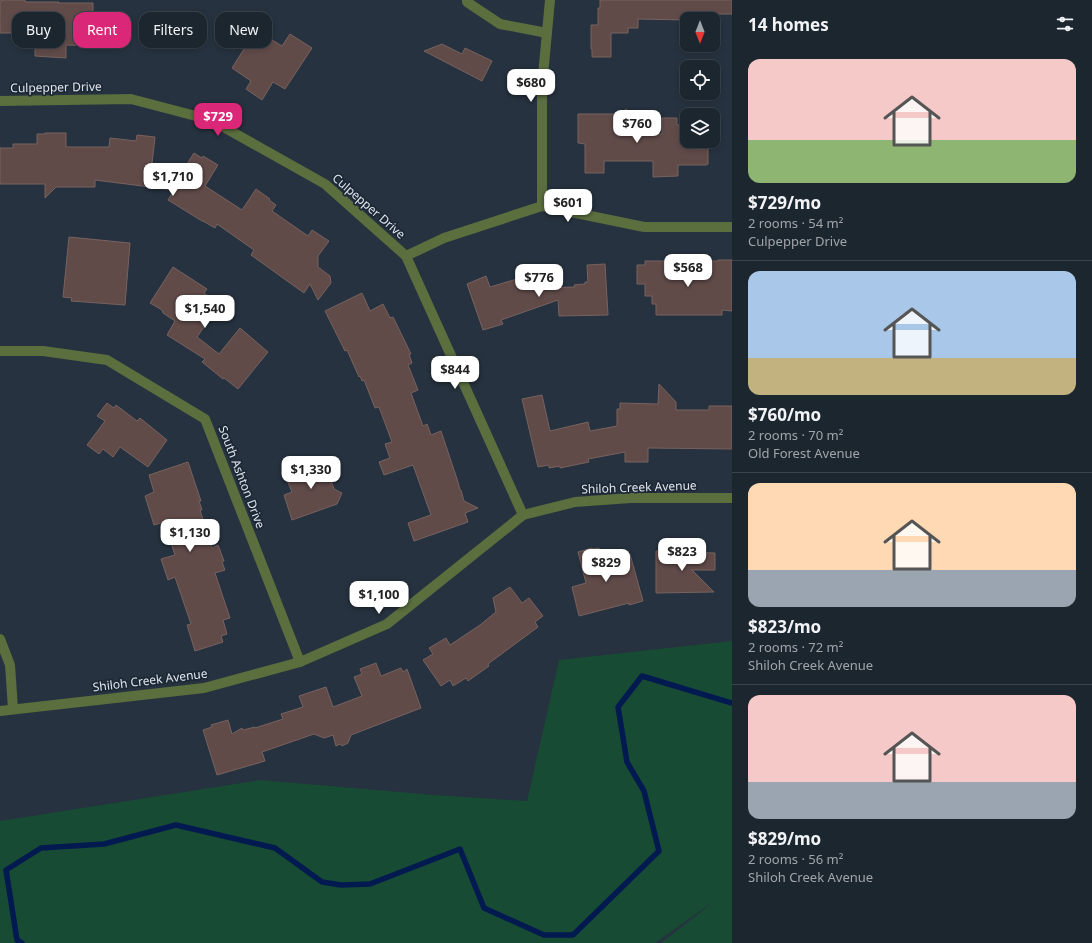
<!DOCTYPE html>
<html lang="en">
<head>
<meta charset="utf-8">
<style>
	:root { --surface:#1c262f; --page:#29323b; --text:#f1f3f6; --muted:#a0a5aa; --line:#3a434b; --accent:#db2777 }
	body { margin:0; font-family:"Noto Sans",sans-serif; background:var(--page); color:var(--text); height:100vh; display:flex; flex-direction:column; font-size:15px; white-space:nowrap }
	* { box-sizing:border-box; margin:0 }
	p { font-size:13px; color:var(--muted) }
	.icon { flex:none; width:22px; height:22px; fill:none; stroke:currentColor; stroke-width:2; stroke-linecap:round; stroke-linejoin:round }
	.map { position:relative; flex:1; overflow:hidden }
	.sheet { display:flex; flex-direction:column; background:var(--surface); width:360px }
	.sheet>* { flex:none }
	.top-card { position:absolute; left:12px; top:12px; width:380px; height:36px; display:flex; gap:8px }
	.needle { width:26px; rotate:180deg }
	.fabs { position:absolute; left:680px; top:12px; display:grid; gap:8px }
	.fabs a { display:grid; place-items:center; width:40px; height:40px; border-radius:8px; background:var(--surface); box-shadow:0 2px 6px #0003,0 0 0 1px var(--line); font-size:20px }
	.price { position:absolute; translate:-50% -34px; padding:0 9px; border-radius:8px; background:#fff; color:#222; font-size:13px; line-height:26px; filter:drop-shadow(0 1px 2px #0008) }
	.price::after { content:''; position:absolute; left:50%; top:24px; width:12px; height:9px; margin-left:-6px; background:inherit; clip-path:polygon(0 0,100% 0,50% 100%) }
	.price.current { background:var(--accent); color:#fff }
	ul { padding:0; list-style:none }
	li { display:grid; align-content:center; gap:8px; height:212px; padding:0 16px }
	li+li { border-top:1px solid var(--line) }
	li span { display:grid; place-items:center; height:124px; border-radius:12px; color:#555 }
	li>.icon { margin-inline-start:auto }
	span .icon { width:72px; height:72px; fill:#fffc; stroke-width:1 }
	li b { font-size:17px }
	h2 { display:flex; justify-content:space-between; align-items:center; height:48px; padding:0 16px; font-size:17px }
	.pill { padding:0 14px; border-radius:12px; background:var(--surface); box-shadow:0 2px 6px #0003,0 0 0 1px var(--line); font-size:14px; line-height:36px }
	.pill.current { background:var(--accent); color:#fff }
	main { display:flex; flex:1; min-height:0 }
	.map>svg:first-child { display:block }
	.green { fill:#174b34 }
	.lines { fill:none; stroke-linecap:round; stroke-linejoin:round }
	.stream { stroke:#031a51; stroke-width:5.5 }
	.building { fill:#604b49; stroke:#77625f }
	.lane { stroke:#5a6e3e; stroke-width:10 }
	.street { stroke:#5a6e3e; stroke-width:10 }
	.labels { text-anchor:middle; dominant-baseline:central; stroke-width:3.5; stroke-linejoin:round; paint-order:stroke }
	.street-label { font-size:12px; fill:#dee5ee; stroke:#1d2835 }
</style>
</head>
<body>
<main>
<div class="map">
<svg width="732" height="943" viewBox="0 0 732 943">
	<rect width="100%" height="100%" fill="#26323f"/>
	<path class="green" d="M 732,641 L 732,943 L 661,943 L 717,899 L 655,943 L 0,943 L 0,821 L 260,780 L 434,795 L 527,801 L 559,660 Z"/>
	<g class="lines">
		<path class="stream" d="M 22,943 L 17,940 L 6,870 L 41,848 L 104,844 L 176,825 L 275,848 L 322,882 L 341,885 L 370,884 L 460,849 L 484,908 L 544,935 L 573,935 L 659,851 L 644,791 L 627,762 L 618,707 L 642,676 L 732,703"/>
	</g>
	<g class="building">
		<path d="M 4,0 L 25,0 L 25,2 L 59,2 L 58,3 L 93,3 L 93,46 L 66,45 L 66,58 L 35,56 L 35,33 L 0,33 L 0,1 Z"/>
		<path d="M 600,0 L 732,0 L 732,14 L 695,14 L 695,19 L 687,20 L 638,19 L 638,28 L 628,28 L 628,33 L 611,33 L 611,57 L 592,57 L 592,49 L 591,49 L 591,25 L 598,25 L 598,8 L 600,8 Z"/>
		<path d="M 256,30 L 282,46 L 290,34 L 312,48 L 285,89 L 273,82 L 262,100 L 246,89 L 251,81 L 232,68 Z"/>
		<path d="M 442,44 L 462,54 L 465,48 L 492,61 L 482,81 L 424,51 Z"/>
		<path d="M 626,109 L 633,117 L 633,134 L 662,134 L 662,118 L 677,118 L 677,125 L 684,125 L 684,135 L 687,135 L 687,141 L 708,141 L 708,164 L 706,165 L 678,165 L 678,176 L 653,177 L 653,161 L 604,161 L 604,173 L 585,173 L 585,144 L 578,143 L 578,114 L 621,114 Z"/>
		<path d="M 45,133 L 66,133 L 66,147 L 109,147 L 110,138 L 136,141 L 137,135 L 155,137 L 152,164 L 185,167 L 194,153 L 202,158 L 203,156 L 218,165 L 205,186 L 242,210 L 256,189 L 270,199 L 269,200 L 276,205 L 272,211 L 308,236 L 312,230 L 329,241 L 318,256 L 318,267 L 330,276 L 331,283 L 318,300 L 310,284 L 304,293 L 251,255 L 254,250 L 217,224 L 215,228 L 203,221 L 202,221 L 168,200 L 174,190 L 95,180 L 95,187 L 56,187 L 45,198 L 45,184 L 0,184 L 0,148 L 13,148 L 13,144 L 37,144 L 37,134 L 45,134 Z"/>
		<path d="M 69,237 L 130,243 L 125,305 L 71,301 L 72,298 L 63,297 Z"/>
		<path d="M 718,260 L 732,260 L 732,311 L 722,310 L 722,315 L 656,315 L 656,304 L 652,304 L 652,296 L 645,296 L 645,284 L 637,284 L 637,265 L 645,265 L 645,261 L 664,261 L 664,269 L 709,269 L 709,261 L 718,261 Z"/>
		<path d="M 605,264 L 608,315 L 559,316 L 558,300 L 501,320 L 503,324 L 483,330 L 467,284 L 486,276 L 490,287 L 517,279 L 518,282 L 536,276 L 540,288 L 575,287 L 574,285 L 585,284 L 585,282 L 588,282 L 587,265 Z"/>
		<path d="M 173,267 L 207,289 L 204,293 L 214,300 L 206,312 L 208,314 L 201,325 L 204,327 L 197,337 L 219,354 L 240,328 L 268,352 L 238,389 L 224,378 L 223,379 L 202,362 L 205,359 L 167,335 L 175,321 L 163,313 L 162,310 L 150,303 Z"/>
		<path d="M 362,293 L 370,311 L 383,304 L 390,318 L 393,317 L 411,354 L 409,354 L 412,363 L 408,365 L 418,390 L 411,393 L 423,426 L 427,424 L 431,435 L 441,431 L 458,482 L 460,490 L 461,490 L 464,501 L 478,508 L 465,513 L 468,522 L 414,541 L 408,523 L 431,515 L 413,465 L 384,475 L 379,462 L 390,458 L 385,444 L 392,442 L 379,407 L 375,408 L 364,380 L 362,381 L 360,376 L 359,377 L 347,350 L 345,351 L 325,311 Z"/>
		<path d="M 659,384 L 676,402 L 676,410 L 709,410 L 709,406 L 732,406 L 732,449 L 648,448 L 648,462 L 625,462 L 625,452 L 588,459 L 589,462 L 560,468 L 560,466 L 549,468 L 549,465 L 538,467 L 522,399 L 542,395 L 550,431 L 588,422 L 590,431 L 617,426 L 617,409 L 620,409 L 620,403 L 658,404 Z"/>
		<path d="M 107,403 L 114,408 L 116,405 L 137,421 L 140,418 L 167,440 L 148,467 L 120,447 L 113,457 L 103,449 L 99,454 L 87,445 L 105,421 L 97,416 Z"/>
		<path d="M 323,459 L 334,489 L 342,493 L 337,504 L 292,520 L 284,495 L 292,492 L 287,480 L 293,478 L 290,471 Z"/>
		<path d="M 188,462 L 201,501 L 199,501 L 202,510 L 200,510 L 212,548 L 218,545 L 224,561 L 222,562 L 225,570 L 215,573 L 230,618 L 223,620 L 227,634 L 221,636 L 223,642 L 195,651 L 187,625 L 191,624 L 175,577 L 168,580 L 161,559 L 175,555 L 164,522 L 154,525 L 145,496 L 154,492 L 149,475 Z"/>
		<path d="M 592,548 L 593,549 L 599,548 L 602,560 L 630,554 L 643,601 L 629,605 L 629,603 L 579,616 L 572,587 L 586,583 L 578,552 Z"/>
		<path d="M 656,551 L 715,553 L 715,570 L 692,570 L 714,592 L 656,593 Z"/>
		<path d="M 510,587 L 522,603 L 529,598 L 543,616 L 535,622 L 538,627 L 488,664 L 489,666 L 468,681 L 466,678 L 453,686 L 450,680 L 441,686 L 423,660 L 433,654 L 429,648 L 446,638 L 450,645 L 480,625 L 496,612 L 493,598 Z"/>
		<path d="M 376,663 L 381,676 L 401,668 L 403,672 L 407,669 L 421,708 L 351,735 L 348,743 L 342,746 L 340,744 L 336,746 L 333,735 L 324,738 L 314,734 L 262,752 L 265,761 L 217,775 L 203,730 L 212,727 L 211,725 L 228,720 L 232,734 L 242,728 L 243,730 L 255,727 L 255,728 L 283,719 L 281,714 L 303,707 L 299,696 L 326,687 L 333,707 L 362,696 L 354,677 L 362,674 L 360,669 Z"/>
	</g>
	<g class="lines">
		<g class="lane">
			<path d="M 467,0 L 467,2 L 500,24 L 547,33"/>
			<path d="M 0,639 L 10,665 L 13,709"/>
		</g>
		<g class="street">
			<path d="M 0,101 L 131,99 L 211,120 L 325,184 L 406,256 L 523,515"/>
			<path d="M 542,206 L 542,86 L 550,0"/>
			<path d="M 406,256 L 444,238 L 542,206 L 644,227 L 732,227"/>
			<path d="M 0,351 L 43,351 L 107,360 L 205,419 L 300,662"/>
			<path d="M 0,711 L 204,688 L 300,662 L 387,624 L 523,515 L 575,502 L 631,498 L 732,498"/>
		</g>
	</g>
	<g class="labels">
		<g class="street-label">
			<text transform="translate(56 87) rotate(-1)">Culpepper Drive</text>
			<text transform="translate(369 206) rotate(41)">Culpepper Drive</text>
			<text transform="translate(242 477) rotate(69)">South Ashton Drive</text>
			<text transform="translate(639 487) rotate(-2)">Shiloh Creek Avenue</text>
			<text transform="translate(150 680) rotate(-7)">Shiloh Creek Avenue</text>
		</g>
	</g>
</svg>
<div class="fabs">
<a><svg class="needle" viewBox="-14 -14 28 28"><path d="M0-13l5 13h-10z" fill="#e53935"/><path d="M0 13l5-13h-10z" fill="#a0a5aa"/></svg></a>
<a><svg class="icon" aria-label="locate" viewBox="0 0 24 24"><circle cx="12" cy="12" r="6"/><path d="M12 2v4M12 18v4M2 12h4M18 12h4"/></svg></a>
<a><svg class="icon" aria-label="layers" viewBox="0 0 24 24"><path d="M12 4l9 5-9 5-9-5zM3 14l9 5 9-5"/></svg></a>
</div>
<b class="price" style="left:531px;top:103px">$680</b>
<b class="price current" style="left:218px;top:137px">$729</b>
<b class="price" style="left:637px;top:144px">$760</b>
<b class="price" style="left:173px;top:197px">$1,710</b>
<b class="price" style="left:568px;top:223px">$601</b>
<b class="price" style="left:688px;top:288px">$568</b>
<b class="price" style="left:539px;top:298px">$776</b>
<b class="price" style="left:205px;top:329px">$1,540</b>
<b class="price" style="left:455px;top:390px">$844</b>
<b class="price" style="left:311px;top:490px">$1,330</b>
<b class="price" style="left:190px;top:553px">$1,130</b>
<b class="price" style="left:682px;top:572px">$823</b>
<b class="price" style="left:606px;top:583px">$829</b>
<b class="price" style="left:379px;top:615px">$1,100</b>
<div class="top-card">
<a class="pill">Buy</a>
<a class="pill current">Rent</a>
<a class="pill">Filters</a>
<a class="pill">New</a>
</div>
</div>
<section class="sheet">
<h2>14 homes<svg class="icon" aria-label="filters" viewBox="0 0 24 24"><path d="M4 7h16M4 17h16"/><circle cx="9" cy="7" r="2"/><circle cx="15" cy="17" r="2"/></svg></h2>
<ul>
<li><span style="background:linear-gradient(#f6c9c9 65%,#8fb573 0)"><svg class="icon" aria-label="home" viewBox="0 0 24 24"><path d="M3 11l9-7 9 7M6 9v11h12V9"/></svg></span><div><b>$729/mo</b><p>2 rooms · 54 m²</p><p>Culpepper Drive</p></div></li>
<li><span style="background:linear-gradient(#a9c7e8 70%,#c2b280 0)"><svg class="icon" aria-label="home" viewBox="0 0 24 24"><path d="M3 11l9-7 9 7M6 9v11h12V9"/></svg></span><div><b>$760/mo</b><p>2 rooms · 70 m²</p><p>Old Forest Avenue</p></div></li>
<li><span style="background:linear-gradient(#ffd9b3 70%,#9aa5b1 0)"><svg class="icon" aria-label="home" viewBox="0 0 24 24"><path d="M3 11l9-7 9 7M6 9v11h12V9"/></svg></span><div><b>$823/mo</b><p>2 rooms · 72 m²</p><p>Shiloh Creek Avenue</p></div></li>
<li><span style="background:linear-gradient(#f6c9c9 70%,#9aa5b1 0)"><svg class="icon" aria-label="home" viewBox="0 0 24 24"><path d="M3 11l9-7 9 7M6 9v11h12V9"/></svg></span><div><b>$829/mo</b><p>2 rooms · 56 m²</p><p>Shiloh Creek Avenue</p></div></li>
</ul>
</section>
</main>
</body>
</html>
